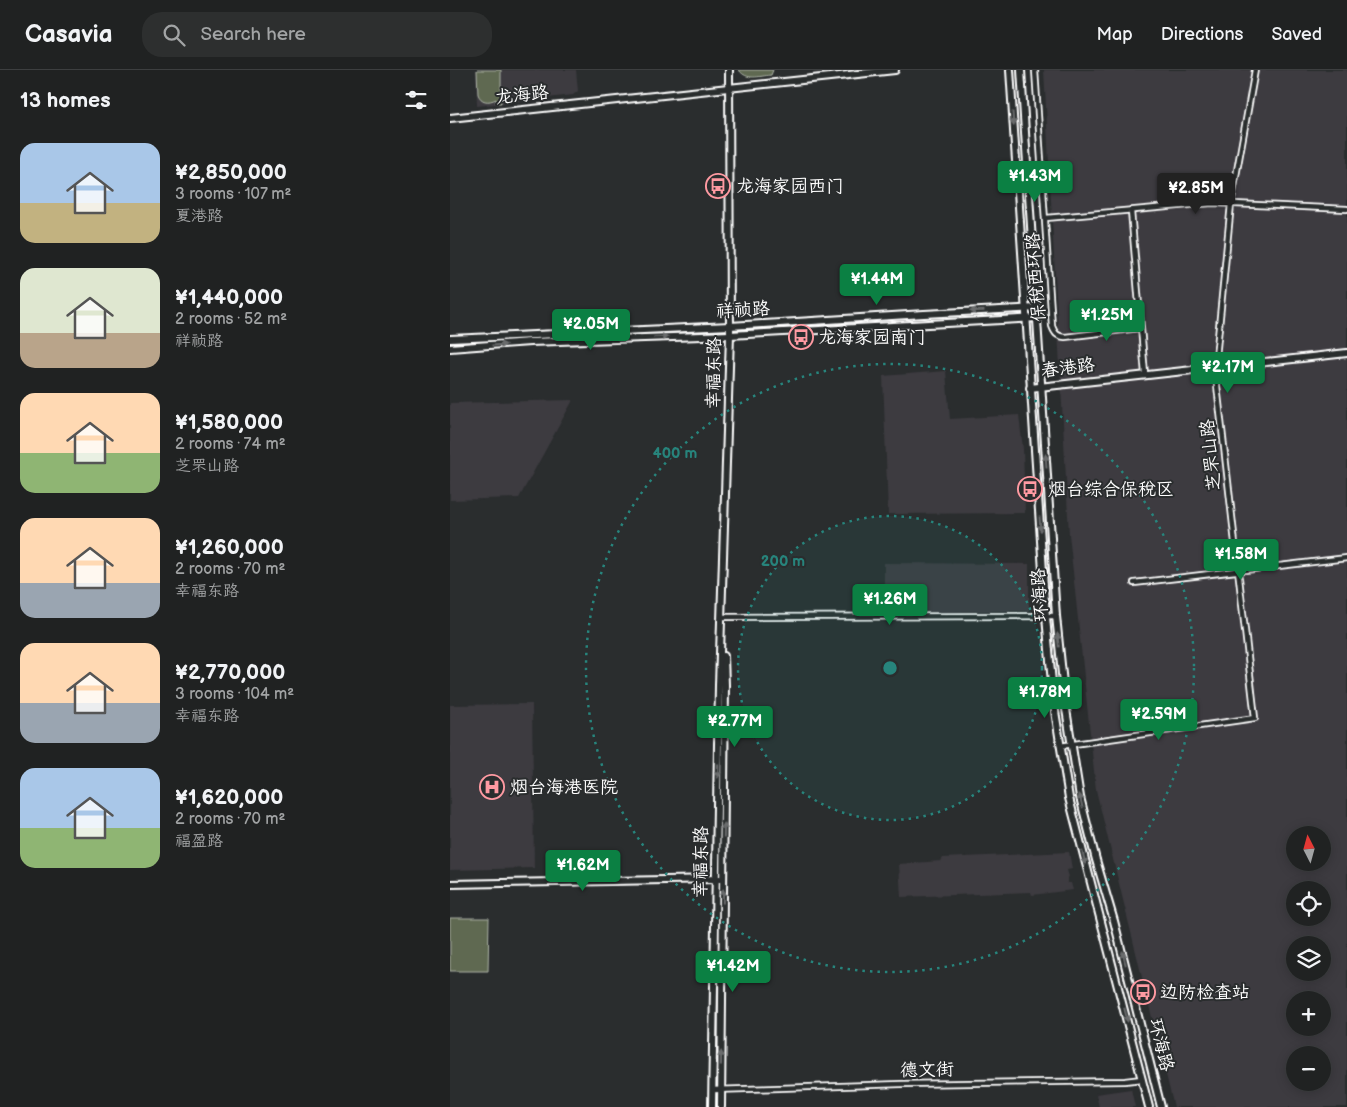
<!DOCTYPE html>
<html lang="en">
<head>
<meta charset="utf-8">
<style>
	:root { --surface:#202222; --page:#2d2f2f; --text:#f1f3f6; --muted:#a2a4a5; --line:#3d3f40; --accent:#0b8043 }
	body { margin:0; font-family:"Balsamiq Sans","LXGW WenKai TC",sans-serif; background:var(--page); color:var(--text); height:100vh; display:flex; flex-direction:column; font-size:19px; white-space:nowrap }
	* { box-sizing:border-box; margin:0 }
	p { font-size:16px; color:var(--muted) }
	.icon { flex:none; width:28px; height:28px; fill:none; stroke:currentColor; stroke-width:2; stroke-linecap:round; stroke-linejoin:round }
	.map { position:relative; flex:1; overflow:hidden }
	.sheet { display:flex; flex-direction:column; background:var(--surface); width:450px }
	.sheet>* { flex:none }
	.needle { width:32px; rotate:354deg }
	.controls { position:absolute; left:836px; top:756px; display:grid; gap:10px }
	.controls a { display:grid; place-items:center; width:45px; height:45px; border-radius:50%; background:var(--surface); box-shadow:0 2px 12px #0003,0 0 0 1px var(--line); font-size:25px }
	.price { position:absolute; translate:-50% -42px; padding:0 11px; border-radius:5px; background:var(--accent); color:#fff; font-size:16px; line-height:32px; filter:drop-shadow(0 1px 2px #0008) }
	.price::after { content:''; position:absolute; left:50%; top:30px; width:15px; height:11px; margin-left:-8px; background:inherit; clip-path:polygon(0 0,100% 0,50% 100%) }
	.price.active { background:#222; color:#fff }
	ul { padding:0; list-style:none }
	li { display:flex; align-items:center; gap:15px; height:125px; padding:0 20px }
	li span { display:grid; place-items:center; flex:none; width:140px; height:100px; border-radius:15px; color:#555 }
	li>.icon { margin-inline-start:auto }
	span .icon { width:60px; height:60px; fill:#fffc; stroke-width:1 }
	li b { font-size:21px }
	h2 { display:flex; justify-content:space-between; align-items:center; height:60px; padding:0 20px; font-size:21px }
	header { display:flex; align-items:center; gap:30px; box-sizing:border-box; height:70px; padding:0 25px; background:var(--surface); border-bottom:1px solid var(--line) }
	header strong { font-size:24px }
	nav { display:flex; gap:28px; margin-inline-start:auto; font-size:18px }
	.search { width:350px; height:45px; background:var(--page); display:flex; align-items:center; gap:12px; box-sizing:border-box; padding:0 18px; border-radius:20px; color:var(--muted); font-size:19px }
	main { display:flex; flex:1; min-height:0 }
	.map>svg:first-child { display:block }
	.built { fill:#3d3b40; fill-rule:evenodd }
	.green { fill:#5e6951; stroke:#aeb4a8 }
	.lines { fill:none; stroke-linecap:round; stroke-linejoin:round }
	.street-casing { stroke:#fff; stroke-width:8 }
	.secondary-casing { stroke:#fff; stroke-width:10 }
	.street { stroke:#2a2d2e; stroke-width:4.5 }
	.secondary { stroke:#2a2d2e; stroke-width:6 }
	.oneway { fill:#6a6c6d }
	.ring { fill:none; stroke:#27847c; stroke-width:2.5; stroke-dasharray:2.5 5 }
	.labels { text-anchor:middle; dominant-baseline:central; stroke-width:4; stroke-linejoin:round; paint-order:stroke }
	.street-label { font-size:18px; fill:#fff; stroke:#2a2d2e }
	.poi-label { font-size:18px; fill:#fff; stroke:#2a2d2e; text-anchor:start }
	.centre { fill:#27847c; stroke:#2a2d2e; stroke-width:2.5 }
	.ring-label { font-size:15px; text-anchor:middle; font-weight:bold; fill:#27847c; stroke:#2a2d2e; stroke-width:4; stroke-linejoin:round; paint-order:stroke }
</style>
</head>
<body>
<header>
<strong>Casavia</strong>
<div class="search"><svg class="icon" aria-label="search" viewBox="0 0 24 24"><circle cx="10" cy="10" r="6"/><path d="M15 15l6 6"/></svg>Search here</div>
<nav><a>Map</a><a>Directions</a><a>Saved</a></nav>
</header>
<main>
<section class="sheet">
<h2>13 homes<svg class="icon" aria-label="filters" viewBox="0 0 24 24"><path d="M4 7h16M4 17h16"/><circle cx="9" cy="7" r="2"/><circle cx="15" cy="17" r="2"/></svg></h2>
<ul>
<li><span style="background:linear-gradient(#a9c7e8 60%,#c2b280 0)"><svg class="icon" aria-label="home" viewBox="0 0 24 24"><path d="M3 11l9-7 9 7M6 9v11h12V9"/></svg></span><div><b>¥2,850,000</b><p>3 rooms · 107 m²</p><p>夏港路</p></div></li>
<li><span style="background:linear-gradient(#dfe7d0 65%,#b9a48a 0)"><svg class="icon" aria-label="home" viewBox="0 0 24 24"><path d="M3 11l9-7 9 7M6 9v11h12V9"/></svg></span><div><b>¥1,440,000</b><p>2 rooms · 52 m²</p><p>祥祯路</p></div></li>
<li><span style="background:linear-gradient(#ffd9b3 60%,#8fb573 0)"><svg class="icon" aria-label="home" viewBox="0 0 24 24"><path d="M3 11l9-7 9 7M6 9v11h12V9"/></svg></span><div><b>¥1,580,000</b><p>2 rooms · 74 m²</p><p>芝罘山路</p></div></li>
<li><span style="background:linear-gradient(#ffd9b3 65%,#9aa5b1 0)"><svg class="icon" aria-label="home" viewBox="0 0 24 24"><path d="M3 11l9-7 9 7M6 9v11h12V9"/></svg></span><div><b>¥1,260,000</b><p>2 rooms · 70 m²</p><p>幸福东路</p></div></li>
<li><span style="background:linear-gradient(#ffd9b3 60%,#9aa5b1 0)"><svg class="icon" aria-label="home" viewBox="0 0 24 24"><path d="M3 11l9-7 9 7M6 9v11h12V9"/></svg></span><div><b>¥2,770,000</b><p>3 rooms · 104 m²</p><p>幸福东路</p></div></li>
<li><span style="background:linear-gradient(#a9c7e8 60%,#8fb573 0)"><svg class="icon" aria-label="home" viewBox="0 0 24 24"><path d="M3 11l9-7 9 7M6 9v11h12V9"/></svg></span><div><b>¥1,620,000</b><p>2 rooms · 70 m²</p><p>福盈路</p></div></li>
</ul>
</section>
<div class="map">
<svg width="897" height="1037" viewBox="0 0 897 1037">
	<rect width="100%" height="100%" fill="#2a2d2e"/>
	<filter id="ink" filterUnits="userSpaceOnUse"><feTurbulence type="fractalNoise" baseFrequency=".02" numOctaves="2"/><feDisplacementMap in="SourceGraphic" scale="10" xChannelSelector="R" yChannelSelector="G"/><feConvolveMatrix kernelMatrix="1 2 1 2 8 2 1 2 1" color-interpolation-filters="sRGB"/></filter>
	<g filter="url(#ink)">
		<g class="built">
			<path d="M 26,0 L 126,0 L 128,21 L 123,25 L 27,36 Z"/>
			<path d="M 594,0 L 897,0 L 897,1037 L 724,1037 L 646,720 L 619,464 ZM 845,765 L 872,765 L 872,792 L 845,792 ZM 845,820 L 872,820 L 872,848 L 845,848 ZM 845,875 L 872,875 L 872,902 L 845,902 ZM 845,930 L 872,930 L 872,958 L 845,958 ZM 845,985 L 872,985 L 872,1012 L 845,1012 Z"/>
			<path d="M 496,301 L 500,349 L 569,345 L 573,379 L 575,443 L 438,444 L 433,306 Z"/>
			<path d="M 123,330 L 69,428 L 0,430 L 0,333 Z"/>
			<path d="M 434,493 L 579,494 L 579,541 L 434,543 Z"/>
			<path d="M 82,634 L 84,798 L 0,800 L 0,635 Z"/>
			<path d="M 619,782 L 622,799 L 617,800 L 619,807 L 617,808 L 618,813 L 621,813 L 623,820 L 582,825 L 581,822 L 451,827 L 449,794 L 491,791 L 493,788 Z"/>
			<path d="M 681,1019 L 685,1037 L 649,1037 L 646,1024 Z"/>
		</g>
		<g class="green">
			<path d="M 27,0 L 51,0 L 51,33 L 46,33 L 46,29 C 38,33 31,32 28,24 Z"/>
			<path d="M 289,0 L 323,0 L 321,5 C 309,6 297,11 289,0 Z"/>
			<path d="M 0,848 L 39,848 L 38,901 L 0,901 Z"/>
		</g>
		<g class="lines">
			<defs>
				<g id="street">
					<path d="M 585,0 L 602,256 C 605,264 607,266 615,267 L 691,258 L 695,304"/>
					<path d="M 681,141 L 691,258"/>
					<path d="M 596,148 L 762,133 L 897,139"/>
					<path d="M 684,513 L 897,488"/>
					<path d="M 272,547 L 606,546"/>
					<path d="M 610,676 L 805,648 L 765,298 L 781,134 L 805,0"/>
					<path d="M 263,1020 L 451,1014 L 675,1011 L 692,1009"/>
				</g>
				<g id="secondary">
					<path d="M 560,0 L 596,547 L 604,635 L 619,728 L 699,1037"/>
					<path d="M 571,0 L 606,546 L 615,633 L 630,727 L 646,790 L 664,851 L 711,1037"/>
					<path d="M 0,48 L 445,0"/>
					<path d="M 0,269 L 280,256 L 474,244 L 587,238"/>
					<path d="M 0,278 L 80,272 L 280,265 L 588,248"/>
					<path d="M 580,318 L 897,283"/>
					<path d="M 0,814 L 270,809"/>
					<path d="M 262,1037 L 269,615 L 280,265 L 279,0"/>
					<path d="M 271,1037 L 275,615 L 274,586"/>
				</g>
			</defs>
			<use href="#street" class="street-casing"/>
			<use href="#secondary" class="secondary-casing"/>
			<use href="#street" class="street"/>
			<use href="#secondary" class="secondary"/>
		</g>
		<defs><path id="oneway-solid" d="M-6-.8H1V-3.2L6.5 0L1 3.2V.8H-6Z" transform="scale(1.25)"/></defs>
		<g class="oneway">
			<use href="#oneway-solid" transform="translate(563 49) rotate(86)"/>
			<use href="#oneway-solid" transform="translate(527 241) rotate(178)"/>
			<use href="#oneway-solid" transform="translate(211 267) rotate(-2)"/>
			<use href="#oneway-solid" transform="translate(49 275) rotate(-4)"/>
			<use href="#oneway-solid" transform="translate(596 391) rotate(-94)"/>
			<use href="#oneway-solid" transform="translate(590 454) rotate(86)"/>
			<use href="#oneway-solid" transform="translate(608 570) rotate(-96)"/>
			<use href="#oneway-solid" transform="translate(268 701) rotate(91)"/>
			<use href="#oneway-solid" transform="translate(631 731) rotate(-103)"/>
			<use href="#oneway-solid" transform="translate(274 760) rotate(-89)"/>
			<use href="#oneway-solid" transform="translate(634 788) rotate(76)"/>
			<use href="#oneway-solid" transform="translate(273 826) rotate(-89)"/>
			<use href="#oneway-solid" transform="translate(674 888) rotate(-104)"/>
			<use href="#oneway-solid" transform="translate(676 945) rotate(76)"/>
			<use href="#oneway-solid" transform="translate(271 988) rotate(-89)"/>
		</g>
	</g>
	<circle cx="440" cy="598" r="152" fill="#27847c" fill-opacity=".12"/>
	<g class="ring">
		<circle cx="440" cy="598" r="152"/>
		<circle cx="440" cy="598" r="304"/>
	</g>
	<defs>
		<symbol id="bus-ring" viewBox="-11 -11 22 22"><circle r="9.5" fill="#2a2d2e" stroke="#ff9aa2" stroke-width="1.5"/><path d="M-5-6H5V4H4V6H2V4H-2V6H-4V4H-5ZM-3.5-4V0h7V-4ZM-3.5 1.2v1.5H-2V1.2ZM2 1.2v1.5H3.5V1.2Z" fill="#ff9aa2"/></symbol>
		<symbol id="hospital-ring" viewBox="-11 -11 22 22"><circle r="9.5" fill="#2a2d2e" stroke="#ff9aa2" stroke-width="1.5"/><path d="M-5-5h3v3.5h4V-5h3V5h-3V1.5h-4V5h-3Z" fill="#ff9aa2"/></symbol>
	</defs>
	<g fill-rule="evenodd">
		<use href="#bus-ring" x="254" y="102" width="28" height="28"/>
		<use href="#bus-ring" x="337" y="253" width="28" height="28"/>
		<use href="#bus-ring" x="566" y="405" width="28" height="28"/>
		<use href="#hospital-ring" x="28" y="703" width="28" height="28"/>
		<use href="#bus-ring" x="679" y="908" width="28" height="28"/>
	</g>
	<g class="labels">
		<g class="street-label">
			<text transform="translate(72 25) rotate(-6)">龙海路</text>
			<text transform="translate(586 207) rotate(-94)">保税西环路</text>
			<text transform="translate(293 240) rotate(-3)">祥祯路</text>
			<text transform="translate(618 298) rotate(-7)">春港路</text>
			<text transform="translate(264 303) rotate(-89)">幸福东路</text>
			<text transform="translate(761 385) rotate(-96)">芝罘山路</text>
			<text transform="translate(590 525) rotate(-94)">环海路</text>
			<text transform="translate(251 792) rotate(-89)">幸福东路</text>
			<text transform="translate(711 975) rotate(76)">环海路</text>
			<text transform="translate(477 1000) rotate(-1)">德文街</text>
		</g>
		<g class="poi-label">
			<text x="286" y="116">龙海家园西门</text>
			<text x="368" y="267">龙海家园南门</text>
			<text x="598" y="419">烟台综合保税区</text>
			<text x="60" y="717">烟台海港医院</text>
			<text x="710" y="922">边防检查站</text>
		</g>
	</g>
	<circle cx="440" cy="598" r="8" class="centre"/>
	<g class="ring-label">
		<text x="225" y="388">400 m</text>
		<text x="333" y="496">200 m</text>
	</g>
</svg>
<div class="controls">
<a><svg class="needle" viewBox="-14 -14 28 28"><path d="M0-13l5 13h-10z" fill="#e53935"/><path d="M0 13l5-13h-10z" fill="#a2a4a5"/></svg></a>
<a><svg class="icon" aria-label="locate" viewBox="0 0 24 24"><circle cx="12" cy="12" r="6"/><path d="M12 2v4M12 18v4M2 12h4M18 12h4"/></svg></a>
<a><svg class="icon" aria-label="layers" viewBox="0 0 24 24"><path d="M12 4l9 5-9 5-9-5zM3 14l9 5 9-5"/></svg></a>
<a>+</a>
<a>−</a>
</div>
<b class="price" style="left:585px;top:133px">¥1.43M</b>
<b class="price active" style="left:746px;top:145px">¥2.85M</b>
<b class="price" style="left:427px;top:236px">¥1.44M</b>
<b class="price" style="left:657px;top:272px">¥1.25M</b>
<b class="price" style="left:141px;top:281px">¥2.05M</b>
<b class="price" style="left:778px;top:324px">¥2.17M</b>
<b class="price" style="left:791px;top:511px">¥1.58M</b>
<b class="price" style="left:440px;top:556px">¥1.26M</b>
<b class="price" style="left:595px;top:649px">¥1.78M</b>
<b class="price" style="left:709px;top:671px">¥2.59M</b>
<b class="price" style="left:285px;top:678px">¥2.77M</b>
<b class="price" style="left:133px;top:822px">¥1.62M</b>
<b class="price" style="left:283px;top:923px">¥1.42M</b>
</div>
</main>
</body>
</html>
